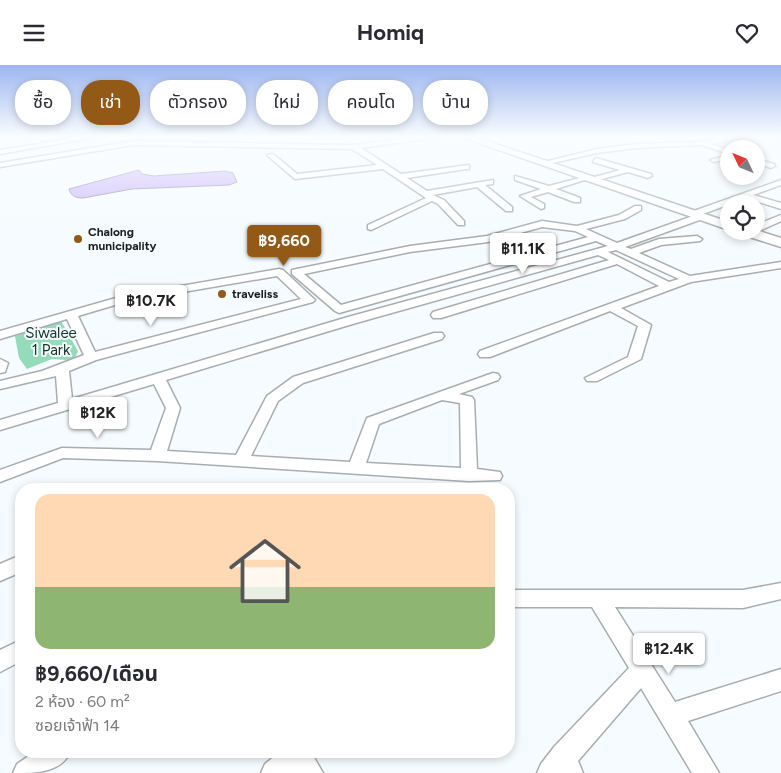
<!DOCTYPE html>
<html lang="th">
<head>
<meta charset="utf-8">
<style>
	:root { --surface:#fff; --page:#f2f2f3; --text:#2b2b33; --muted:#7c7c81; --line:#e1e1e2; --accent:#935917 }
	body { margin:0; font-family:Figtree,"Noto Sans Thai",sans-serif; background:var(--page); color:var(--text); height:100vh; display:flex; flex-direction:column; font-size:19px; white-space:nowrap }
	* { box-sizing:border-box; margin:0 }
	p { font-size:16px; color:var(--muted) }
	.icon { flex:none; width:28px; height:28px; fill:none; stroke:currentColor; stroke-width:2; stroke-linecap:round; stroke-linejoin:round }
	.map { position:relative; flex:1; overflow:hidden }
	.drawer { position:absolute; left:15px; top:418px; width:500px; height:275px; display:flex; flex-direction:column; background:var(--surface); border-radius:20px; box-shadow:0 2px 8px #0003 }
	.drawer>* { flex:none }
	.guide { position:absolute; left:15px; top:15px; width:500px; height:45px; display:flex; gap:10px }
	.needle { width:32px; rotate:313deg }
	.controls { position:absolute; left:720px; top:75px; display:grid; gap:10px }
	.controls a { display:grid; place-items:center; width:45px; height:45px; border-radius:50%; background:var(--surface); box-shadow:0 2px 8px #0003; font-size:25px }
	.price { position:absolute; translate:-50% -42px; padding:0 11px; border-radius:5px; background:#fff; color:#222; font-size:16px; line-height:32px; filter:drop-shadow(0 1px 2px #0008) }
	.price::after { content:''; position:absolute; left:50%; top:30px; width:15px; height:11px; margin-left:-8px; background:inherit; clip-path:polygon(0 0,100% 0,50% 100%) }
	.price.current { background:var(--accent); color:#fff }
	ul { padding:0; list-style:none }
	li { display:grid; align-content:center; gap:10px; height:265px; padding:0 20px }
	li+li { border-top:1px solid var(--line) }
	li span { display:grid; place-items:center; height:155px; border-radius:15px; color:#555 }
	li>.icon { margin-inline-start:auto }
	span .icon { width:90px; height:90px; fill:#fffc; stroke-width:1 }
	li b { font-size:21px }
	.pill { padding:0 18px; border-radius:20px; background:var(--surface); box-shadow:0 2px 8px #0003; font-size:18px; line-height:45px }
	.pill.current { background:var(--accent); color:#fff }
	header { display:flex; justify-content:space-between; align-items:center; height:65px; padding:0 20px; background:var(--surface); font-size:22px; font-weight:700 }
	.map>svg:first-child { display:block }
	.green { fill:#93dbb9 }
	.water { fill:#ccb9fc; stroke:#978ab9 }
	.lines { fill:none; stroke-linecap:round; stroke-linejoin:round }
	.minor-casing { stroke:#a8adb0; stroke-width:3 }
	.secondary-casing { stroke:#a8adb0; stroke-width:3 }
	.minor { fill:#fff; fill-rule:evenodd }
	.secondary { fill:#fff; fill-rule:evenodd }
	.poi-dot { fill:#935917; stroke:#f5fbfe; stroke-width:2 }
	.labels { text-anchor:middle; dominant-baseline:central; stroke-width:4; stroke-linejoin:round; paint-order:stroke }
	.far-poi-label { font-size:12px; font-weight:bold; fill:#1b1d1e; stroke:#f5fbfe; text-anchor:start }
	.park-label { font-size:15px; fill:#133728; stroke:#f5fbfe }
</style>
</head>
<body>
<header><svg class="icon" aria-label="menu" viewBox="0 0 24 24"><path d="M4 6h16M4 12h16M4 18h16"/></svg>Homiq<svg class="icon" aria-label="heart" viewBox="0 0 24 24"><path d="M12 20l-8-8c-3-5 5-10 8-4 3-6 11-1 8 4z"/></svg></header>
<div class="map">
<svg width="781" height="708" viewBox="0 0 781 708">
	<rect width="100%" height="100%" fill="#f5fbfe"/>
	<path class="green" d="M 61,256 L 78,286 L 75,293 L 66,295 L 52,294 L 27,304 L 19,293 L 15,271 Z"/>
	<path class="water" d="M 139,105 L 142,109 L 154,111 L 225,106 L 233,108 L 237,117 L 229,120 L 132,124 L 83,133 C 77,133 71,132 69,124 Z"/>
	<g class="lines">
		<defs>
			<g id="minor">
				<path d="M 76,73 L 91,73 L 0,89 L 0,85 Z"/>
				<path d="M 414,73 L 433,73 L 361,83 L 401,109 L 469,100 L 469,104 L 466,104 L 407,113 L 427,126 L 493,115 L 493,119 L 485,120 L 512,142 L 512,146 L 506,146 L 477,122 L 433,130 L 444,135 L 464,156 L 464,160 L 458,160 L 438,139 L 432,136 L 371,165 L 368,164 L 368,160 L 426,133 L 383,104 L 295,114 L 267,90 L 273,89 L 297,109 L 377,100 L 352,84 L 133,80 L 0,102 L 0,98 L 133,76 L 354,80 Z"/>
				<path d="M 725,73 L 740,73 L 711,79 L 729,85 L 729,89 L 702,80 L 636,83 L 597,88 L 544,100 L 540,98 L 597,84 L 636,79 L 698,77 Z"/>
				<path d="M 729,90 L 729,94 L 714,97 L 710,95 Z"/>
				<path d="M 596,93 L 651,109 L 652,111 L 648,113 L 628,107 L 591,117 L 591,113 L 620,105 L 593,97 Z"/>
				<path d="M 756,94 L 774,99 L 775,101 L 771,103 L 756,98 Z"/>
				<path d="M 515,111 L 549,121 L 587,111 L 591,113 L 556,124 L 580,133 L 580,137 L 574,137 L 548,127 L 531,132 L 544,139 L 544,143 L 541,144 L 520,131 L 541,124 L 515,115 Z"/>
				<path d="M 781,115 L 781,120 L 753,130 L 781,138 L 781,144 L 746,133 L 703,149 L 706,151 L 705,153 L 625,182 L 631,184 L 659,174 L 697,171 L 702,174 L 700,176 L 661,180 L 639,188 L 690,211 L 781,197 L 781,203 L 691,217 L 621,243 L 651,260 L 641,294 L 597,316 L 587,316 L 585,313 L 628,292 L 638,261 L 610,246 L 490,292 L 480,292 L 478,289 L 480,286 L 659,221 L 617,199 L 441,253 L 433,253 L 431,250 L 433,247 L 609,195 L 598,190 L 356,258 L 166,315 L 180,343 L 167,386 L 236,390 L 267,331 L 293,312 L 434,268 L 442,268 L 444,271 L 442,274 L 303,318 L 278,336 L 251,391 L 350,397 L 367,353 L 493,308 L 498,309 L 500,312 L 498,315 L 459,329 L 472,332 L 474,335 L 477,404 L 500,407 L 502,411 L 500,415 L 469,416 L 157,396 L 63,393 L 0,417 L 0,405 L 62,383 L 151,385 L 166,343 L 154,319 L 0,365 L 0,355 L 58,338 L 56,311 L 0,324 L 0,316 L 42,306 L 84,290 L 67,254 L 0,274 L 0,266 L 123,231 L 279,204 L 283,205 L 315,235 L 313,237 L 96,295 L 69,306 L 72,334 L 348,252 L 608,181 L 596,176 L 339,248 L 335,246 L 292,209 L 292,205 L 410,181 L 487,171 L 542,156 L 577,161 L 619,150 L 635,141 L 641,141 L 641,145 L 625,154 L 586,164 L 617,178 L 693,151 L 690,149 L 691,147 ZM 542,162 L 575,166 L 588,172 L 341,240 L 304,209 L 410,187 L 488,177 ZM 616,185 L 679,214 L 669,217 L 608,187 ZM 277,211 L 301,234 L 95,287 L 78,251 L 125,237 ZM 442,335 L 460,338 L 461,403 L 366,398 L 379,359 Z"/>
				<path d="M 781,150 L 781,156 L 759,166 L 754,166 L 756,166 L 756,160 Z"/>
				<path d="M 0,294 L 8,298 L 5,307 L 0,308 Z"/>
				<path d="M 21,490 L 21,507 L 0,516 L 0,499 Z"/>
				<path d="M 781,518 L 781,534 L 743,543 L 615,542 L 675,637 L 781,604 L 781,626 L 688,656 L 719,708 L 692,708 L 641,623 L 578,696 L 583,708 L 537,708 L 541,699 L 554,682 L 629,603 L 592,542 L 509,542 L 509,525 L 743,525 Z"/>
				<path d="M 21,575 L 21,596 L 0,607 L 0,585 Z"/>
				<path d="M 36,686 L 71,686 C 61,708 36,708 13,708 L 17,699 Z"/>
				<path d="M 281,686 L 313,686 L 312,689 L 323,708 L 261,708 L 265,699 Z"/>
			</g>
			<g id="secondary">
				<path d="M 464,73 L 478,73 L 729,157 L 729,165 Z"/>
				<path d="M 756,165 L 781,173 L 781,182 L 740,169 L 739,166 Z"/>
			</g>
		</defs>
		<use href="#minor" class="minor-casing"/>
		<use href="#secondary" class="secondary-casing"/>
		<use href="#minor" class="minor"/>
		<use href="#secondary" class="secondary"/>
	</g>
	<linearGradient id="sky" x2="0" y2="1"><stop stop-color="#9db6f0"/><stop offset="0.42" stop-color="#fafdff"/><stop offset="1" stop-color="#fafdff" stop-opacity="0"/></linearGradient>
	<rect width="781" height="172" fill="url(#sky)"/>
	<g class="poi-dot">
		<circle cx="78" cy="174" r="5"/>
		<circle cx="222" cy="229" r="5"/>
	</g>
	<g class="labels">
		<g class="far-poi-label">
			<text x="88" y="167">Chalong<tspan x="88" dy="14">municipality</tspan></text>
			<text x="232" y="229">traveliss</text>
		</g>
		<g class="park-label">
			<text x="51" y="268">Siwalee<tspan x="51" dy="17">1 Park</tspan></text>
		</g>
	</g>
</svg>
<div class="controls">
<a><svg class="needle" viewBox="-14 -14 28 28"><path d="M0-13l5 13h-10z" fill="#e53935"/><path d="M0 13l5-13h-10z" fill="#7c7c81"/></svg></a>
<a><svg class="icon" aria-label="locate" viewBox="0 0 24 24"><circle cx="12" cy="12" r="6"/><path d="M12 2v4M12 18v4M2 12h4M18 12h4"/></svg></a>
</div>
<b class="price current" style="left:284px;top:202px">฿9,660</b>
<b class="price" style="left:523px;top:210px">฿11.1K</b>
<b class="price" style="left:151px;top:262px">฿10.7K</b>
<b class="price" style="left:98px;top:374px">฿12K</b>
<b class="price" style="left:669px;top:610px">฿12.4K</b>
<div class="guide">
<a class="pill">ซื้อ</a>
<a class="pill current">เช่า</a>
<a class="pill">ตัวกรอง</a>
<a class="pill">ใหม่</a>
<a class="pill">คอนโด</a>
<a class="pill">บ้าน</a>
</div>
<section class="drawer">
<ul>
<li><span style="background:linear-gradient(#ffd9b3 60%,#8fb573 0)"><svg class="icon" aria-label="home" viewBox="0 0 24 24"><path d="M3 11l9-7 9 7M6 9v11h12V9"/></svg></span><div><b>฿9,660/เดือน</b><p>2 ห้อง · 60 m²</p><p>ซอยเจ้าฟ้า 14</p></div></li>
</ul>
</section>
</div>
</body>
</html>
